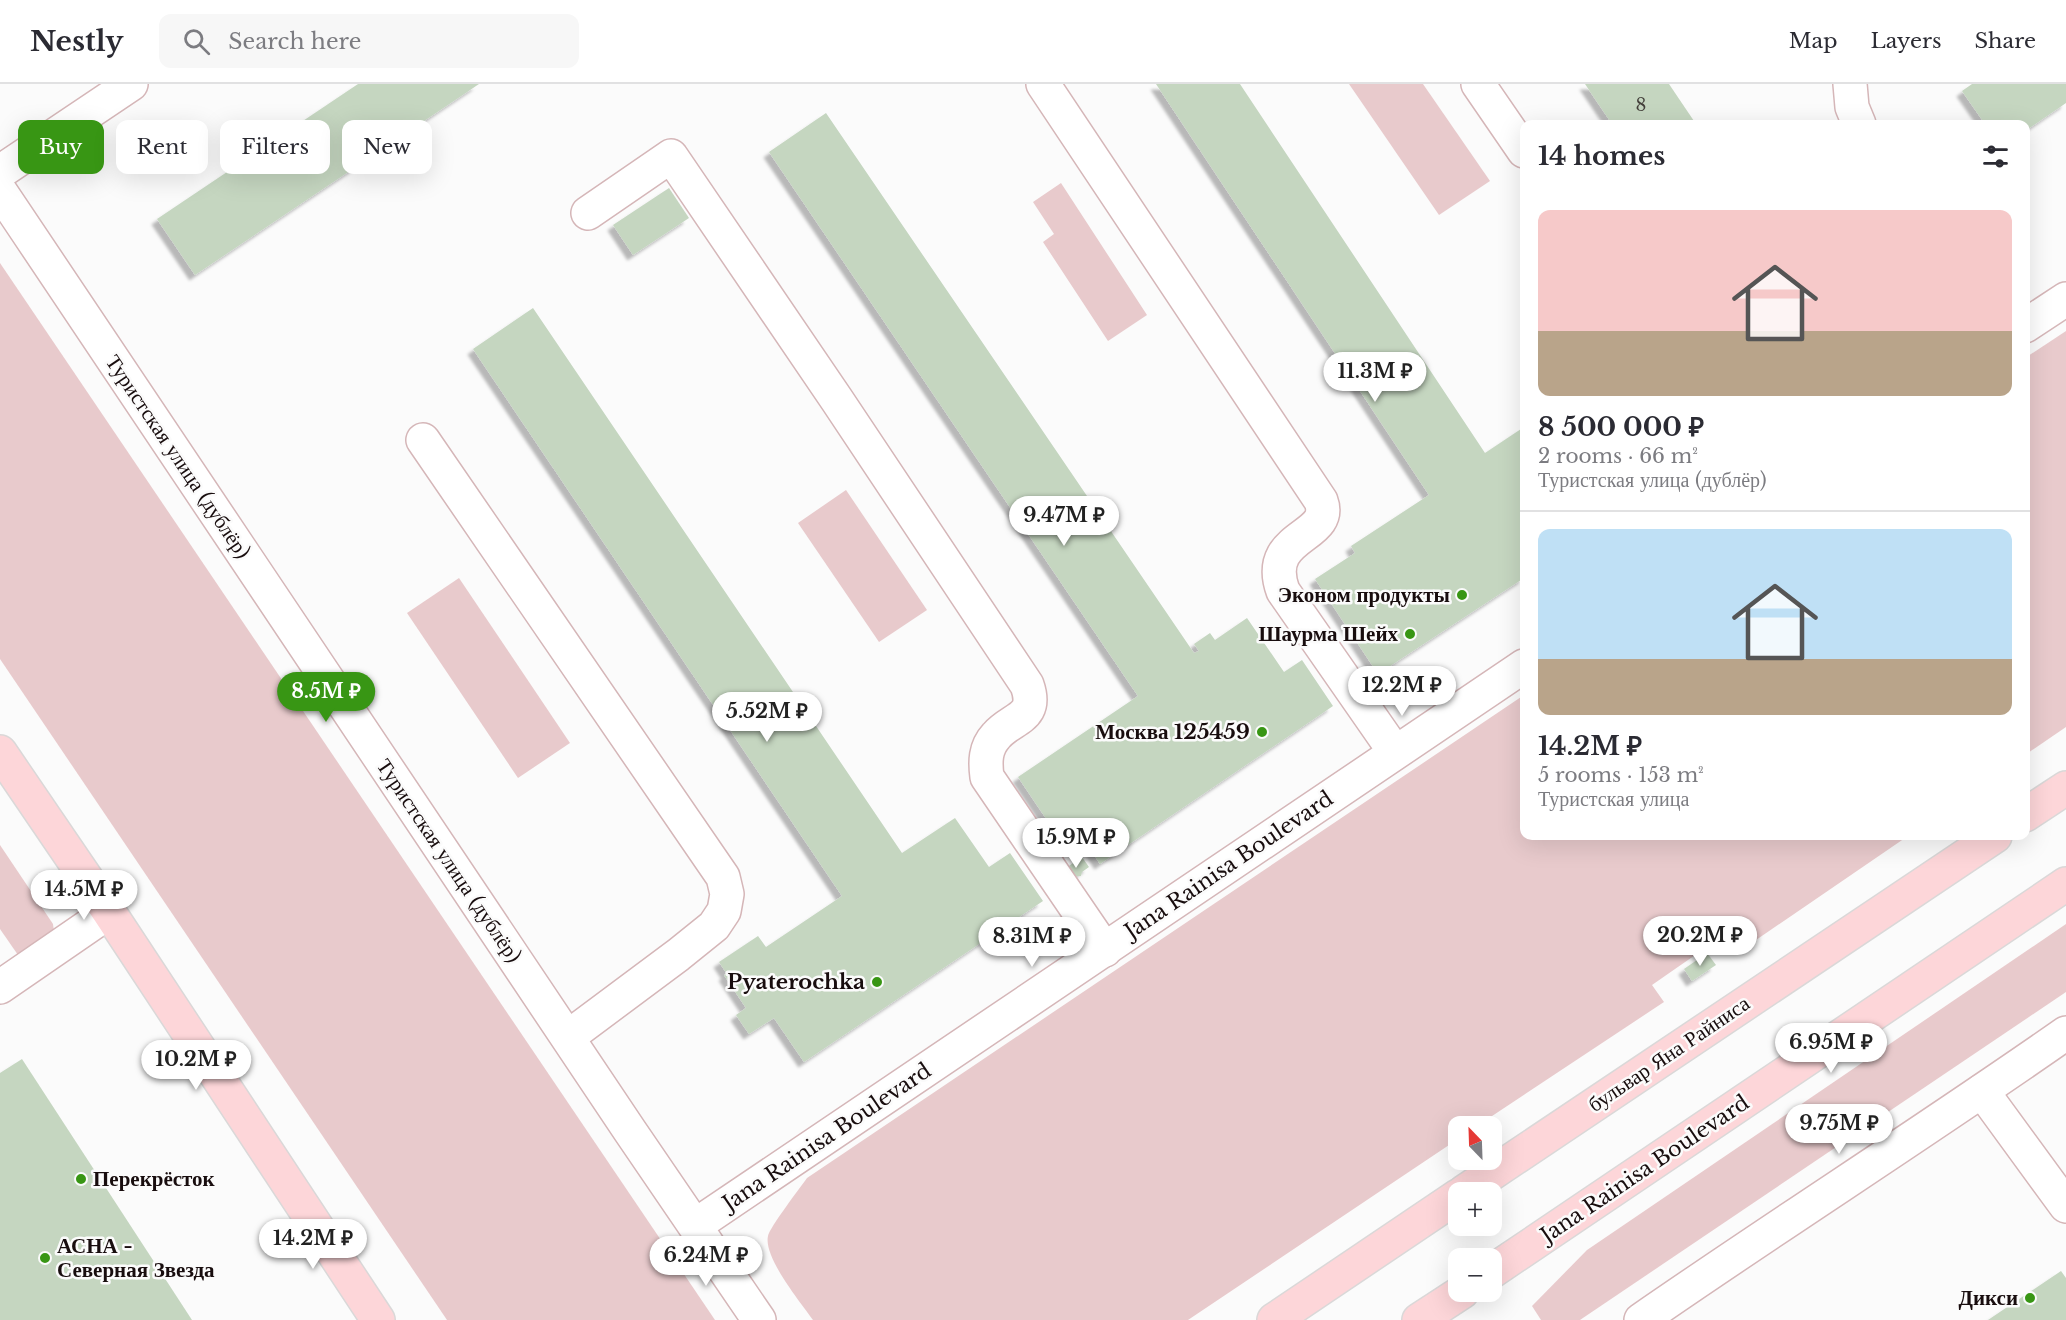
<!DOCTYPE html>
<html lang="en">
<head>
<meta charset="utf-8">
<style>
	:root { --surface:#fff; --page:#f7f7f7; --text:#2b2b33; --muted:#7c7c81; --line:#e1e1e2; --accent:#389614 }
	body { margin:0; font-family:"Libre Baskerville",serif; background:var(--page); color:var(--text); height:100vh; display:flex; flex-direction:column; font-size:22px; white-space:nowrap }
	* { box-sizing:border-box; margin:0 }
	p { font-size:20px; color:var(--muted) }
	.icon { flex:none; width:33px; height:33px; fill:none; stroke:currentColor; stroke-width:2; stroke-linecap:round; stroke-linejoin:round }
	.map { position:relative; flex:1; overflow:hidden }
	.details { position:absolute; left:1520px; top:36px; width:510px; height:720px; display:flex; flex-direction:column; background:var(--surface); border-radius:12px; box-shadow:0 6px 24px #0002 }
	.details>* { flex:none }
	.banner { position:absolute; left:18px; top:36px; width:570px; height:54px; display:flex; gap:12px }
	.needle { width:39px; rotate:337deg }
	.controls { position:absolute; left:1448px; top:1032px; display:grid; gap:12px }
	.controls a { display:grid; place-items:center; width:54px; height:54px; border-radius:12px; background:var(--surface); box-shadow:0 6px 24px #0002; font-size:30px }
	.price { position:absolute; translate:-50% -51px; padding:0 14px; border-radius:21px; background:#fff; color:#222; font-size:20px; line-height:39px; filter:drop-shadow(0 2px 3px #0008) }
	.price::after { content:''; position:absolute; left:50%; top:36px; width:18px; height:14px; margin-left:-9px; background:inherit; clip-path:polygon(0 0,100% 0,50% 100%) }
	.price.current { background:var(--accent); color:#fff }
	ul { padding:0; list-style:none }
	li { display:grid; align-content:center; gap:12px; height:318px; padding:0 18px }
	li+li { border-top:2px solid var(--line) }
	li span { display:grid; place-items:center; height:186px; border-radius:12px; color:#555 }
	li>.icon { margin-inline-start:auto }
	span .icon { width:108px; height:108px; fill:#fffc; stroke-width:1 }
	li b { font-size:26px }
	h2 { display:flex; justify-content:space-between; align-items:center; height:72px; padding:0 18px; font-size:26px }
	.tag { padding:0 21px; border-radius:12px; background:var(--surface); box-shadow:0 6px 24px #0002; font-size:21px; line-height:54px }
	.tag.current { background:var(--accent); color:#fff }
	header { display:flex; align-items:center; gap:36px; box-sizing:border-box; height:84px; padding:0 30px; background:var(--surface); border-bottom:2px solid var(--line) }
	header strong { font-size:28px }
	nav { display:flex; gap:33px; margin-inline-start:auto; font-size:21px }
	.search { width:420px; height:54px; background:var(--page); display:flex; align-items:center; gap:15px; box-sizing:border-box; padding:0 21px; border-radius:12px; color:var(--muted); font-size:22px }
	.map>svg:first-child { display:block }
	.green { fill:#e8cacc }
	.building { fill:#c5d6c0; filter:url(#shadow) }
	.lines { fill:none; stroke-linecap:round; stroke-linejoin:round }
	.minor-casing { stroke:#d5b6b8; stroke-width:36 }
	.major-casing { stroke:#dad8d8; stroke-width:36 }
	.minor { stroke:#fff; stroke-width:33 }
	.major { stroke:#fdd6d9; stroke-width:33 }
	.poi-dot { fill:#389614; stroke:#fbfbfb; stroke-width:2 }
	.labels { text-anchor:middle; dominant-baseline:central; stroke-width:5; stroke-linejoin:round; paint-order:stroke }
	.number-label { font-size:18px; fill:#433f3a }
	.street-label { font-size:21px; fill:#180d0e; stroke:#fbfbfb }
	.poi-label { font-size:21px; font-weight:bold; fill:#180d0e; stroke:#fbfbfb; text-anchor:end }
</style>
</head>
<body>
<header>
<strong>Nestly</strong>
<div class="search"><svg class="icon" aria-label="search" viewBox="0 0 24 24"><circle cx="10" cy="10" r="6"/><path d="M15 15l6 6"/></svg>Search here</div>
<nav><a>Map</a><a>Layers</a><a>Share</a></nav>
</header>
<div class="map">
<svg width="2066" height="1236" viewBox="0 0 2066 1236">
	<defs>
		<filter id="shadow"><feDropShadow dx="-5.5" dy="5.5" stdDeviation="1.5" flood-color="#0004"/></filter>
	</defs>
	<rect width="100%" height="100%" fill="#fbfbfb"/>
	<g class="green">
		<path d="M 1349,0 L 1423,0 L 1490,97 L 1439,131 Z"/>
		<path d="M 1061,99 L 1147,231 L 1108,257 L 1043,158 L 1054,150 L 1033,118 Z"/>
		<path d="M 0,179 L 715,1236 L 447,1236 L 0,575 Z"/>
		<path d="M 2066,247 L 2066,643 L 2025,671 L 2025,274 Z"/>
		<path d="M 846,406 L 927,526 L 879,558 L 798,439 Z"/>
		<path d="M 459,494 L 570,659 L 518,694 L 407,529 Z"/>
		<path d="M 1524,611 L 1524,752 L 1908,752 L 1756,856 L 1749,846 L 1730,858 L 1711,860 L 1652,901 L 1664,918 L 1477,1042 L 1458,1042 L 1458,1055 L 1188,1236 L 813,1236 C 801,1219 763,1173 768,1152 C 770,1143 800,1104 807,1094 Z"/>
		<path d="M 0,761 L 53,840 L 55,855 L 18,871 L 0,845 Z"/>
		<path d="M 2066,840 L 2066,908 L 1580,1236 L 1541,1236 L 1532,1222 L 1587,1166 Z"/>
	</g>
	<g class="building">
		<path d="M 358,0 L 479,0 L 195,191 L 157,135 Z"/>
		<path d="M 1156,0 L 1240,0 L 1485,369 L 1524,343 L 1524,494 L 1378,590 L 1315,495 L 1355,469 L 1351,462 L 1429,411 Z"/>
		<path d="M 1585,0 L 1669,0 L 1696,40 L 1612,40 Z"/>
		<path d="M 1972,0 L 2066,0 L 2066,19 L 2025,47 L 2025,40 L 1985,40 L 1962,7 Z"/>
		<path d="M 826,29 L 1194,569 L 1199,567 L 1194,560 L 1210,549 L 1215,556 L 1247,534 L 1284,588 L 1302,576 L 1333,622 L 1100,780 L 1069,734 L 1044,750 L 1043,748 L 1051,742 L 1018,693 L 1138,612 L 769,68 Z"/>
		<path d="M 669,104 L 689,134 L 633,171 L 613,141 Z"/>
		<path d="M 533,224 L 902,769 L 955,734 L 989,783 L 1010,769 L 1043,817 L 804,978 L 774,934 L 749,950 L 736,931 L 746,924 L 724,891 L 727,890 L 719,878 L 758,852 L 766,863 L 842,812 L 473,265 Z"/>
		<path d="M 1082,773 L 1089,783 L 1082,788 L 1081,792 L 1077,792 L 1070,796 L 1063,786 Z"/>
		<path d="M 1707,869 L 1716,881 L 1692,897 L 1684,885 Z"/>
		<path d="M 22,975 L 192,1236 L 0,1236 L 0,989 Z"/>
		<path d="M 2061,1187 L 2066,1194 L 2066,1236 L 1988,1236 Z"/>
	</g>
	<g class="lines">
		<defs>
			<g id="minor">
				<path d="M 1043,0 L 1321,417 C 1335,455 1262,449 1283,507 L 1395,668"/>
				<path d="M 1478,0 L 1524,67"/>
				<path d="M 1850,0 L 1852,23 L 1859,40"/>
				<path d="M 0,88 L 131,0"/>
				<path d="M 0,107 L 630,1047 L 759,1236"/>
				<path d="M 588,129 L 671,72 L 837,316 L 1027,601 C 1039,635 1012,633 996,652 C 985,664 985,678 987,693 L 1105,866"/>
				<path d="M 2025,242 L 2066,215"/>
				<path d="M 423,356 L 723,793 L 727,810 L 724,827 L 714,842 L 678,871 L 568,953"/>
				<path d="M 0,903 L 109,828"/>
				<path d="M 1982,1007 L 2066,1122"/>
				<path d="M 696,1141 L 1524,582"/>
				<path d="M 1641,1236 C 1781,1139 1926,1047 2066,949"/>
			</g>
			<g id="major">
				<path d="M 0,668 L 109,828 L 378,1236"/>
				<path d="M 2025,731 L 2066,704"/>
				<path d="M 1464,1108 L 1995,752"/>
				<path d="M 1491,1188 L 2066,800"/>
				<path d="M 1274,1236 L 1458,1112"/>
				<path d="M 1419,1236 L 1462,1208"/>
			</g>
		</defs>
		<use href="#minor" class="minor-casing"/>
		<use href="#major" class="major-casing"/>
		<use href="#minor" class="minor"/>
		<use href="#major" class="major"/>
	</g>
	<g class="poi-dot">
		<circle cx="1462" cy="511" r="6"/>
		<circle cx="1410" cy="550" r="6"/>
		<circle cx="1262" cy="648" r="6"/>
		<circle cx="877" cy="898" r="6"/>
		<circle cx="81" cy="1095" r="6"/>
		<circle cx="45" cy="1174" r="6"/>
		<circle cx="2030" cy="1214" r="6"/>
	</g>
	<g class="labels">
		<g class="number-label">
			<text x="1641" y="21">8</text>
		</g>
		<g class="street-label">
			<text transform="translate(178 373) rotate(56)">Туристская улица (дублёр)</text>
			<text transform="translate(449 777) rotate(56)">Туристская улица (дублёр)</text>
			<text transform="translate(1229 781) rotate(-34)">Jana Rainisa Boulevard</text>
			<text transform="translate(1669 970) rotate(-34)">бульвар Яна Райниса</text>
			<text transform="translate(827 1053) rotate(-34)">Jana Rainisa Boulevard</text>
			<text transform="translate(1645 1085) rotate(-34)">Jana Rainisa Boulevard</text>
		</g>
		<g class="poi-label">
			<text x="1450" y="511">Эконом продукты</text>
			<text x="1398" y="550">Шаурма Шейх</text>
			<text x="1250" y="648">Москва 125459</text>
			<text x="865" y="898">Pyaterochka</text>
			<text x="93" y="1095" text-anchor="start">Перекрёсток</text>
			<text x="57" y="1162" text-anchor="start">АСНА -<tspan x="57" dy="24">Северная Звезда</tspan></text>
			<text x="2018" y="1214">Дикси</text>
		</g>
	</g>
</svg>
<div class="controls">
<a><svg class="needle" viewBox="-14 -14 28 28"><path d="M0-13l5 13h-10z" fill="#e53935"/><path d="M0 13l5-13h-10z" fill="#7c7c81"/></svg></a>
<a>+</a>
<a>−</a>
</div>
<b class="price" style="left:1375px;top:319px">11.3M ₽</b>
<b class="price" style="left:1064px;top:463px">9.47M ₽</b>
<b class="price" style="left:1402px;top:633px">12.2M ₽</b>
<b class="price current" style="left:326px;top:639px">8.5M ₽</b>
<b class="price" style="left:767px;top:659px">5.52M ₽</b>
<b class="price" style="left:1076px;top:785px">15.9M ₽</b>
<b class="price" style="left:84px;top:837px">14.5M ₽</b>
<b class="price" style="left:1700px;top:883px">20.2M ₽</b>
<b class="price" style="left:1032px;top:884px">8.31M ₽</b>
<b class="price" style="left:1831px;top:990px">6.95M ₽</b>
<b class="price" style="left:196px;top:1007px">10.2M ₽</b>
<b class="price" style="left:1839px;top:1071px">9.75M ₽</b>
<b class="price" style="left:313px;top:1186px">14.2M ₽</b>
<b class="price" style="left:706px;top:1203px">6.24M ₽</b>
<div class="banner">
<a class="tag current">Buy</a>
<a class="tag">Rent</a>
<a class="tag">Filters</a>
<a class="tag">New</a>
</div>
<section class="details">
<h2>14 homes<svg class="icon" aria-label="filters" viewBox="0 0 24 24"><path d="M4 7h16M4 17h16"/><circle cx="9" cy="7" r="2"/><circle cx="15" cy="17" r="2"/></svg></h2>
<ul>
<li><span style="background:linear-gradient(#f6c9c9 65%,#b9a48a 0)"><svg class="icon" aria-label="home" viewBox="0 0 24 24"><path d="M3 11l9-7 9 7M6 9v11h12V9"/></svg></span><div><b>8 500 000 ₽</b><p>2 rooms · 66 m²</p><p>Туристская улица (дублёр)</p></div></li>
<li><span style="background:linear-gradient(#bfe0f5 70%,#b9a48a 0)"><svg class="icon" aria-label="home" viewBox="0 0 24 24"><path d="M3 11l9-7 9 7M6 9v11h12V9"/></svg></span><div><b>14.2M ₽</b><p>5 rooms · 153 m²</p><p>Туристская улица</p></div></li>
</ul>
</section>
</div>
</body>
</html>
